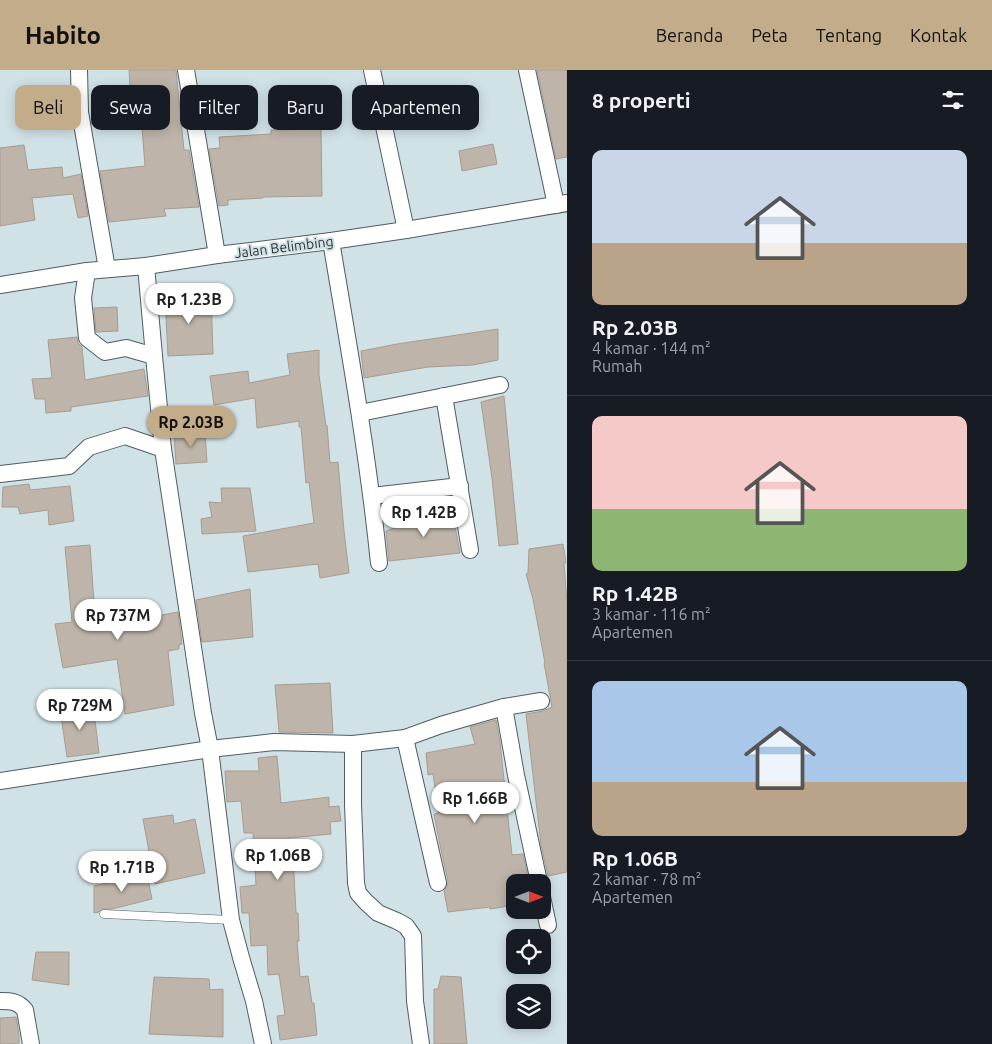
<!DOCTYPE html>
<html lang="id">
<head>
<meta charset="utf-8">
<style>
	:root { --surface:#171b24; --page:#20242c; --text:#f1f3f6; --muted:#9ea1a6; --line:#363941; --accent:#c3ac89 }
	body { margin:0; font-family:Ubuntu,sans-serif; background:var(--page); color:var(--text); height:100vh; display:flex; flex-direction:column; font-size:19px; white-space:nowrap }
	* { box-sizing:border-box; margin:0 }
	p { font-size:16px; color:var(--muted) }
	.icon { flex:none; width:28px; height:28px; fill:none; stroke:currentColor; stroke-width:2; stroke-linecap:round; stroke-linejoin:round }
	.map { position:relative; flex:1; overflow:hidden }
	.panel { display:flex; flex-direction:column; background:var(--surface); width:425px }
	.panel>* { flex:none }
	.hud { position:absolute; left:15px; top:15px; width:475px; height:45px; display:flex; gap:10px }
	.needle { width:32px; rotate:90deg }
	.tools { position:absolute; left:506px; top:804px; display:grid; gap:10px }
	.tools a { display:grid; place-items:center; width:45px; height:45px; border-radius:10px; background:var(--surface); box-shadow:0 2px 12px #0003; font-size:25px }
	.price { position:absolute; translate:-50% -42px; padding:0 11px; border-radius:18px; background:#fff; color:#222; font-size:16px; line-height:32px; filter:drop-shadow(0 1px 2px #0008) }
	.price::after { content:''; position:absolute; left:50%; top:30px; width:15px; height:11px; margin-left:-8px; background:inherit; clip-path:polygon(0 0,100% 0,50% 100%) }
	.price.active { background:var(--accent); color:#111 }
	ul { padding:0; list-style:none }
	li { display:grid; align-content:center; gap:10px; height:265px; padding:0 25px }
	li+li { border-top:1px solid var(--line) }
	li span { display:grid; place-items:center; height:155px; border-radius:10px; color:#555 }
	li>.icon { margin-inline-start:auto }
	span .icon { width:90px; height:90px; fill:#fffc; stroke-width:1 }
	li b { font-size:21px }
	h2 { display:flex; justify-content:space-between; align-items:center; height:60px; padding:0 25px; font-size:21px }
	.chip { padding:0 18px; border-radius:10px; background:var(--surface); box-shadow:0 2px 12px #0003; font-size:18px; line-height:45px }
	.chip.active { background:var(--accent); color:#111 }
	header { display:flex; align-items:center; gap:30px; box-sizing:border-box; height:70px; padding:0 25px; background:var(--accent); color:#111 }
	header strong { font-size:24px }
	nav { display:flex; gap:28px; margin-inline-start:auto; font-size:18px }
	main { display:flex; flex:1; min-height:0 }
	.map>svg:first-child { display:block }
	.building { fill:#beb4a9; stroke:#a69c91 }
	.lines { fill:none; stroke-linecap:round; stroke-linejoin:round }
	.lane-casing { stroke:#4f5d61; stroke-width:9 }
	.street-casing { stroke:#4f5d61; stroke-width:18 }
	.lane { stroke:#fff; stroke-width:8 }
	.street { stroke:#fff; stroke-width:16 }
	.labels { text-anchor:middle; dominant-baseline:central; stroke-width:4; stroke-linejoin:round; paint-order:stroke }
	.street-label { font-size:14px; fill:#2e3436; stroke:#d1e2e7 }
</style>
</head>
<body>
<header>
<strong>Habito</strong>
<nav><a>Beranda</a><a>Peta</a><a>Tentang</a><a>Kontak</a></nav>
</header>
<main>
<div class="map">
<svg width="567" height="974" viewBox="0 0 567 974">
	<rect width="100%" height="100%" fill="#d1e2e7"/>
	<g class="building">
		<path d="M 129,0 L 176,0 L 184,80 L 189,80 L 199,137 L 164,139 L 166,146 L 109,152 L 100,101 L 145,96 L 140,32 L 131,33 Z"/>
		<path d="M 537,0 L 567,0 L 567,87 L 556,89 Z"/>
		<path d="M 321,59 L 322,126 L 263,127 L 263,128 L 228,130 L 228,135 L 219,136 L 209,79 L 220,78 L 219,67 L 271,64 L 271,60 Z"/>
		<path d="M 493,74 L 497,94 L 462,101 L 459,81 Z"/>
		<path d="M 24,75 L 28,100 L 62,97 L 63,108 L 81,104 L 88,146 L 78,148 L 73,124 L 32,128 L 35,150 L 0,156 L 0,78 Z"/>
		<path d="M 211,224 L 213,284 L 168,286 L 165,226 Z"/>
		<path d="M 117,237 L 118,261 L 96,262 L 94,238 Z"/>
		<path d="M 498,259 L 498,290 L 473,295 L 428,297 L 364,308 L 361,281 L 397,274 Z"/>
		<path d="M 77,267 L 78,273 L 82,277 L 85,310 L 144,299 L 148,326 L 71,337 L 71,341 L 46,343 L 45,329 L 35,329 L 32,309 L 52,308 L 48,270 Z"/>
		<path d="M 319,280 L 319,305 L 326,356 L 327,355 L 330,393 L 338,392 L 344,461 L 349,503 L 320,508 L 318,494 L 248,502 L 243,466 L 314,453 L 309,412 L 306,413 L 301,357 L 299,357 L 299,351 L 257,358 L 255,328 L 214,335 L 210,306 L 248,301 L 249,313 L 290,305 L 287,284 Z"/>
		<path d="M 504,326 L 518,474 L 499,476 L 492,408 L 481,332 Z"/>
		<path d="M 205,363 L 207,392 L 176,394 L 174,365 Z"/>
		<path d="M 29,414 L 30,420 L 70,416 L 74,451 L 49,455 L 48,440 L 20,444 L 18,437 L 2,437 L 3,417 Z"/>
		<path d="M 221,418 L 250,418 L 256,461 L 202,464 L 201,449 L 212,447 L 209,432 L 222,433 Z"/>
		<path d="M 452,440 L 460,483 L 389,491 L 386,461 L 436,443 Z"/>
		<path d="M 563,474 L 566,493 L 564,493 L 567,532 L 567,802 L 548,806 L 541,775 L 526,644 L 543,641 L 552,637 L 544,593 L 545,593 L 533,529 L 526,504 L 528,503 L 529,479 Z"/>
		<path d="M 90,475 L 95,547 L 119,544 L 120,553 L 178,542 L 182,574 L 179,575 L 179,579 L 168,581 L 174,635 L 125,644 L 117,589 L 63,598 L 55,554 L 72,552 L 65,477 Z"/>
		<path d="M 250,519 L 253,567 L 202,572 L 196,530 Z"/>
		<path d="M 330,613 L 333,663 L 279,662 L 275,615 Z"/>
		<path d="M 93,634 L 99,683 L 67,687 L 60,639 Z"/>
		<path d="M 496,650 L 500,672 L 512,785 L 523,784 L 529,812 L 515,812 L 515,835 L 490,839 L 490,837 L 448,842 L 444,821 L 447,816 L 448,811 L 440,775 L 434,744 L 439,743 L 433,704 L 428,705 L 426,683 L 475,674 L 470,657 Z"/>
		<path d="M 277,686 L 281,733 L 329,727 L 329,737 L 339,736 L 341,751 L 330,752 L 331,764 L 289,768 L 294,804 L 296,843 L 298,843 L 299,871 L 297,871 L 300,907 L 308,906 L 312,933 L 314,933 L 317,965 L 280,970 L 277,946 L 285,945 L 279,904 L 268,905 L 267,875 L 251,876 L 249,843 L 242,843 L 240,817 L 256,815 L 253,763 L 244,763 L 241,731 L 227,732 L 225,701 L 259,701 L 258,688 Z"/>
		<path d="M 173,745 L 174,754 L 195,749 L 205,803 L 155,814 L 143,749 Z"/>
		<path d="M 147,804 L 152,829 L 112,839 L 102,839 L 99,842 L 94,843 L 94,816 Z"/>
		<path d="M 36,882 L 69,882 L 69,915 L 32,910 Z"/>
		<path d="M 441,906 L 461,907 L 467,974 L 434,974 L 434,919 L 438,919 Z"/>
		<path d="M 154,907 L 209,909 L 210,920 L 223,919 L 223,967 L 149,964 Z"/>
		<path d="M 16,947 L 19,965 L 19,974 L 0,974 L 0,948 Z"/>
	</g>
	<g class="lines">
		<defs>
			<path id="lane" d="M 104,844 L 231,850"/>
			<g id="street">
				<path d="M 79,0 L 80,42 L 107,199"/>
				<path d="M 186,0 L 217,185"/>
				<path d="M 372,0 L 406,160"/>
				<path d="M 527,0 L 556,135"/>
				<path d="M 331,171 C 349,278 368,385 379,493"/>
				<path d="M 146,196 L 154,286 L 163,379 L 203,643 L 210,679 L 231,850 L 242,891 L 254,931 L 263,974"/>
				<path d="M 87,201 L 83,228 L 87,268 L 105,282 L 126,278 L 154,286"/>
				<path d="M 0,215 L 87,201 L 146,196 L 217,185 L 331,171 L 406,160 L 567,133"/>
				<path d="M 444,326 L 470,480"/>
				<path d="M 360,343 L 500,315"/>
				<path d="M 0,404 L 69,396 L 89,377 L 125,366 L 163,379"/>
				<path d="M 372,426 L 460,416"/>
				<path d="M 504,637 L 516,705 L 539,812"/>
				<path d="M 405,668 L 438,813"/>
				<path d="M 353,674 L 353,734 L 356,813 L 358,823 L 366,832 L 378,843 L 397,851 L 406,856 L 413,866 L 415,931 L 421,974"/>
				<path d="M 0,711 L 210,679 L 274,672 L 353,674 L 405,668 L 441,655 L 504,637 L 541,631"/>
				<path d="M 542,827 L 548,855"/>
				<path d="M 0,931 C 10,931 18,931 25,940 L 31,974"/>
			</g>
		</defs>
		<use href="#lane" class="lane-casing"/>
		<use href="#street" class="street-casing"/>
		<use href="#lane" class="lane"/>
		<use href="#street" class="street"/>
	</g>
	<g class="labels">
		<g class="street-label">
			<text transform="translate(284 177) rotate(-7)">Jalan Belimbing</text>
		</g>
	</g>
</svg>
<div class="tools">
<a><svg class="needle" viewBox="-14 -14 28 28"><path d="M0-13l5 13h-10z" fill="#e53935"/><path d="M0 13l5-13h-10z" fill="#9ea1a6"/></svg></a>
<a><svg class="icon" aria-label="locate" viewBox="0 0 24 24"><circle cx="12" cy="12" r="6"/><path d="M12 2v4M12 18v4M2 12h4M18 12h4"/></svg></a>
<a><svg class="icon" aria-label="layers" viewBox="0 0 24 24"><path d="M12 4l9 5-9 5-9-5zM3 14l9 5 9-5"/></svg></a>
</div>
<b class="price" style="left:189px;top:255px">Rp 1.23B</b>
<b class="price active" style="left:191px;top:378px">Rp 2.03B</b>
<b class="price" style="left:424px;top:468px">Rp 1.42B</b>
<b class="price" style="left:118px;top:571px">Rp 737M</b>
<b class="price" style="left:80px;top:661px">Rp 729M</b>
<b class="price" style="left:475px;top:754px">Rp 1.66B</b>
<b class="price" style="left:278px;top:811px">Rp 1.06B</b>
<b class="price" style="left:122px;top:823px">Rp 1.71B</b>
<div class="hud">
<a class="chip active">Beli</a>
<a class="chip">Sewa</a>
<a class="chip">Filter</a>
<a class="chip">Baru</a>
<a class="chip">Apartemen</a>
</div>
</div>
<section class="panel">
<h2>8 properti<svg class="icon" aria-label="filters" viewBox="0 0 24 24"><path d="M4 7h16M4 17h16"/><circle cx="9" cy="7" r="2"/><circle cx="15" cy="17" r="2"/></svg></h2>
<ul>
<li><span style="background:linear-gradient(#c9d6e8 60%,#b9a48a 0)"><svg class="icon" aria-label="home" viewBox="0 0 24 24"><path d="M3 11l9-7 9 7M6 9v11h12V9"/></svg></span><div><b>Rp 2.03B</b><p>4 kamar · 144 m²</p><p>Rumah</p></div></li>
<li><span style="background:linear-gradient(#f6c9c9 60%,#8fb573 0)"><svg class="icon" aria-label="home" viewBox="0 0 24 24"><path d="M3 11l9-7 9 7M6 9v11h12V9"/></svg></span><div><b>Rp 1.42B</b><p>3 kamar · 116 m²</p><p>Apartemen</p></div></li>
<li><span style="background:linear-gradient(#a9c7e8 65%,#b9a48a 0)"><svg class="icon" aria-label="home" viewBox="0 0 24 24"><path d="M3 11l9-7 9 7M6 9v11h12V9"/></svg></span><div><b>Rp 1.06B</b><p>2 kamar · 78 m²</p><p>Apartemen</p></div></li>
</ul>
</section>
</main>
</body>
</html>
